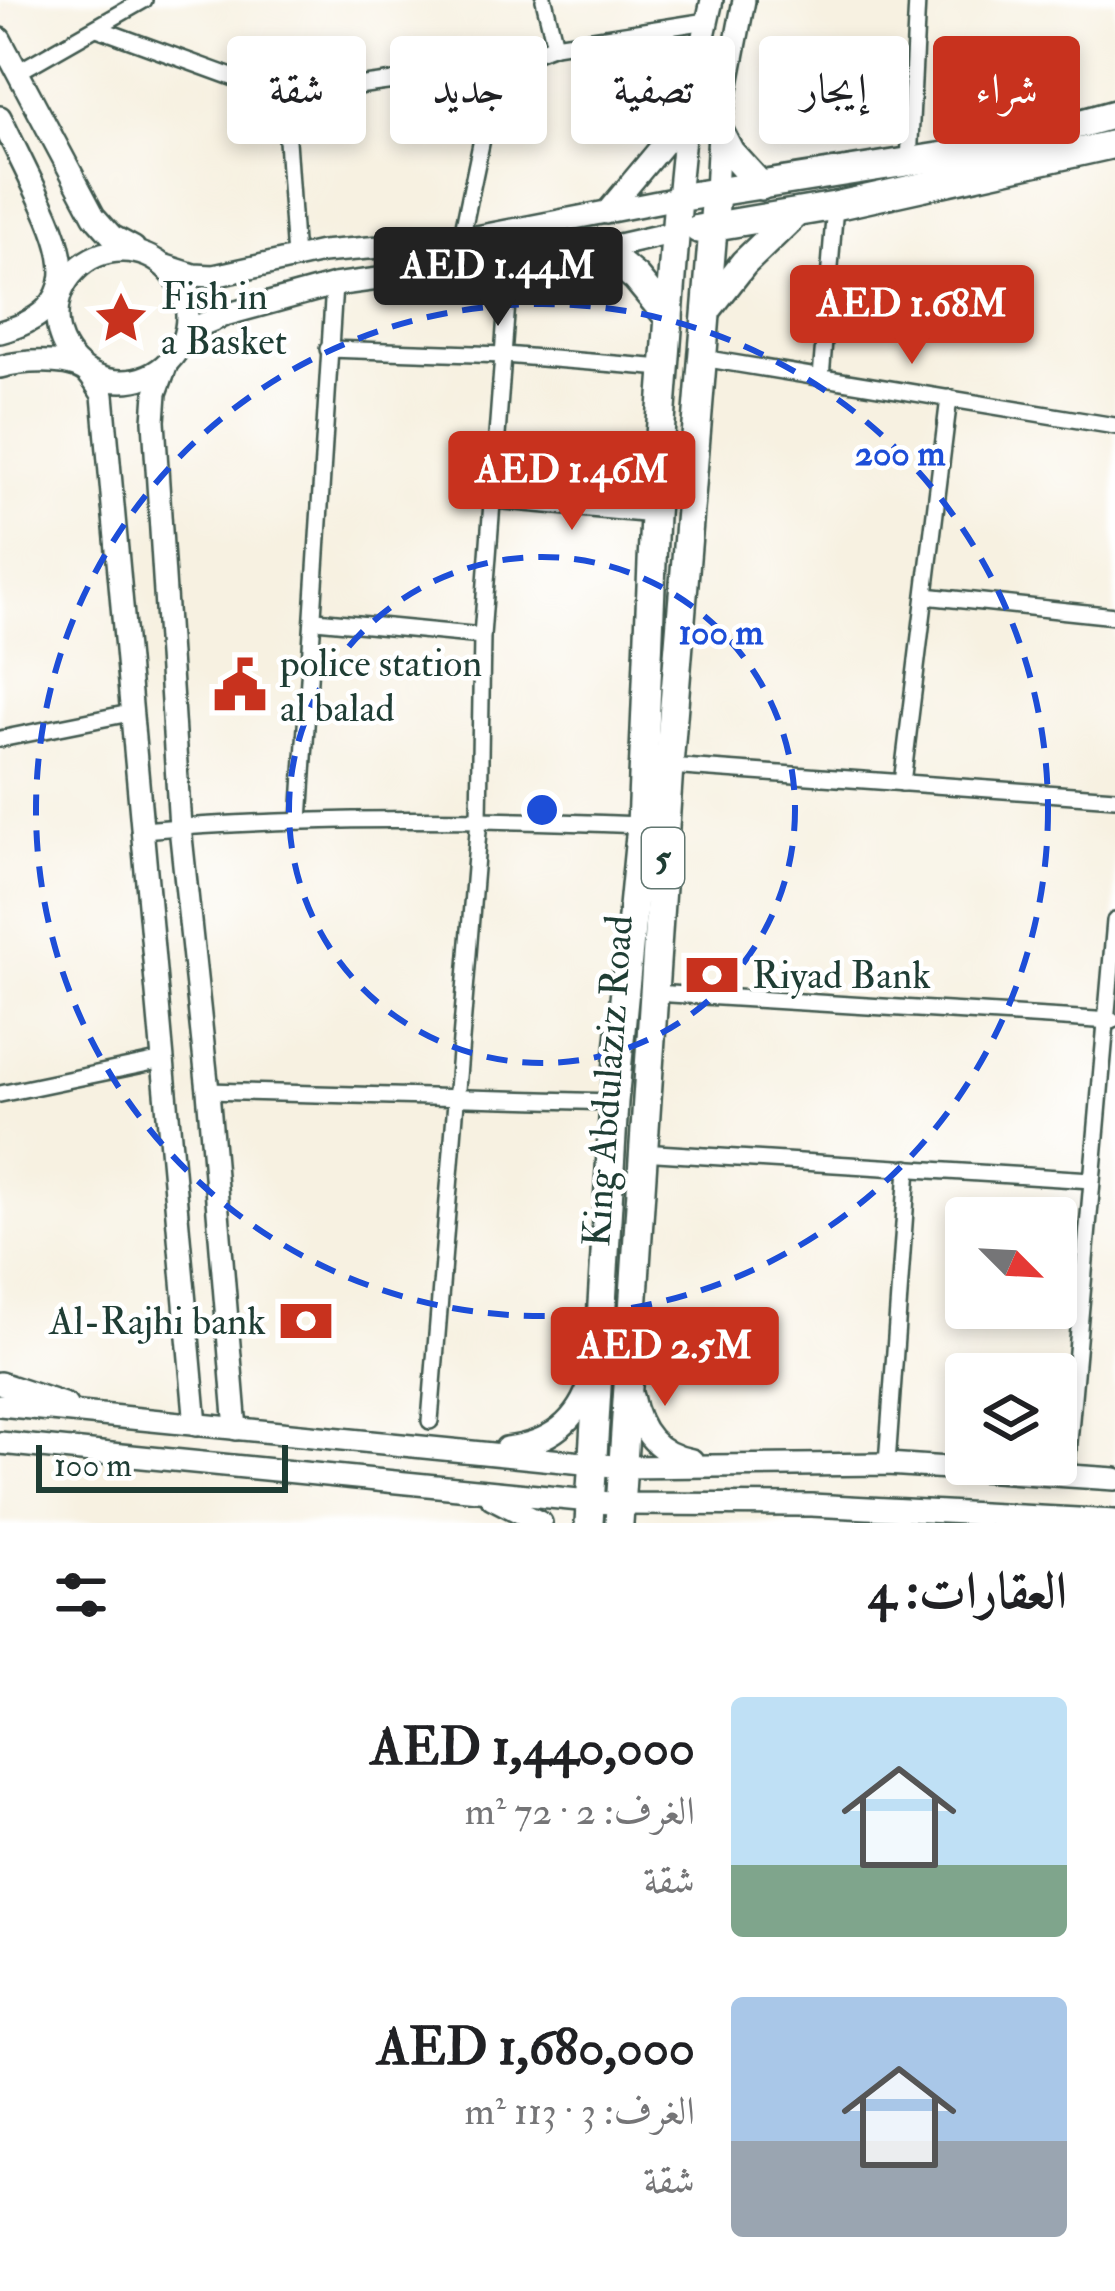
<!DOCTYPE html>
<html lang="ar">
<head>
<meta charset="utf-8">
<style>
	:root { --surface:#fff; --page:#f2f2f2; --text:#202124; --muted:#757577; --accent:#c8321e }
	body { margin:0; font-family:"IM FELL Double Pica",Amiri,serif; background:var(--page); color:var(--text); direction:rtl; height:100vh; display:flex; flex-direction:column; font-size:45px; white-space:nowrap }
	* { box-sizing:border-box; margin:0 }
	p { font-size:39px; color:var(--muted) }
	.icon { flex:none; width:66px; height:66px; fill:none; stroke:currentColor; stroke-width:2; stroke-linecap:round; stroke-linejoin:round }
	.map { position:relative; height:1523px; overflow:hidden; direction:ltr }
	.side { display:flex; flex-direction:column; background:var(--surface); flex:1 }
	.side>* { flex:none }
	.banner { position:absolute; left:36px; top:36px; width:1044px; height:108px; direction:rtl; display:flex; gap:24px }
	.needle { width:78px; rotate:114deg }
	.fabs { position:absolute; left:945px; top:1197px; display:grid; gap:24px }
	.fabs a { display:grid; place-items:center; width:132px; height:132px; border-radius:12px; background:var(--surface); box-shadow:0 6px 18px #0003; font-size:60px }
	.scale { position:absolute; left:36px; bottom:30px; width:252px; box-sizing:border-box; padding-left:12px; border:6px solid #1f3d34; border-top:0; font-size:33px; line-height:42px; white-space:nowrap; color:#1f3d34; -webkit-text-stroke:9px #fff; paint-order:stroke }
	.price { position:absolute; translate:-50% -102px; padding:0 27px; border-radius:12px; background:var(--accent); color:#fff; font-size:39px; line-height:78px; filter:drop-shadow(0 3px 6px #0008) }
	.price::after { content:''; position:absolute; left:50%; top:72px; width:36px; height:27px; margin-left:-18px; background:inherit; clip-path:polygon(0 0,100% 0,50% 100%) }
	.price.active { background:#222; color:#fff }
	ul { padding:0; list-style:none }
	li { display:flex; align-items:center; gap:36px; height:300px; padding:0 48px }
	li span { display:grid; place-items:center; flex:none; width:336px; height:240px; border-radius:12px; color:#555 }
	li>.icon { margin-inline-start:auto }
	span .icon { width:144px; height:144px; fill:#fffc; stroke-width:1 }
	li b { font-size:51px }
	h2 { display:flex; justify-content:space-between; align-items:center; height:144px; padding:0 48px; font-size:51px }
	.pill { padding:0 42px; border-radius:12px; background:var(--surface); box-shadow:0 6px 18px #0003; font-size:42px; line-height:108px }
	.pill.active { background:var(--accent); color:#fff }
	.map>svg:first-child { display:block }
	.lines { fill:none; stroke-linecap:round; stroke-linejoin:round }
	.minor-casing { stroke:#3f584e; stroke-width:20 }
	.tertiary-casing { stroke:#3f584e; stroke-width:26 }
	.secondary-casing { stroke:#3f584e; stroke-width:26 }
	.trunk-casing { stroke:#3f584e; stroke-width:32 }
	.minor { stroke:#fff; stroke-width:15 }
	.tertiary { stroke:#fff; stroke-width:21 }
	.secondary { stroke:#fff; stroke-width:21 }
	.trunk { stroke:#fff; stroke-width:27 }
	.ring { fill:none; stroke:#1d4ed8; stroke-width:6; stroke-dasharray:21 15 }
	.labels { text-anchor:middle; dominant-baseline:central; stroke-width:9; stroke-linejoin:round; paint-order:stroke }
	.shield { fill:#fff; stroke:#627771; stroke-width:3 }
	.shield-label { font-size:36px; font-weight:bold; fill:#1f3d34 }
	.poi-label { font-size:39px; fill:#1f3d34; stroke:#fff; text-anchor:start }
	.street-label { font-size:39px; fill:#1f3d34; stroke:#fff }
	.centre { fill:#1d4ed8; stroke:#fff; stroke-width:6 }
	.ring-label { font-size:36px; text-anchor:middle; font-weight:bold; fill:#1d4ed8; stroke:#fff; stroke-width:9; stroke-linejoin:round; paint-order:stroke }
</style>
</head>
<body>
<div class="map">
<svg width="1115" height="1523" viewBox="0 0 1115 1523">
	<rect width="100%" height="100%" fill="#fff"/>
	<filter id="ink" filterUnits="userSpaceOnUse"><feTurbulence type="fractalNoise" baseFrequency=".00833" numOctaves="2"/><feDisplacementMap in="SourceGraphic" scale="24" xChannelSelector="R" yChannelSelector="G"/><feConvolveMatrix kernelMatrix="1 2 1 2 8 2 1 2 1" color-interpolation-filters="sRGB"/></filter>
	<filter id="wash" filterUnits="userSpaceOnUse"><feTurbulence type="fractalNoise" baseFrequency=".004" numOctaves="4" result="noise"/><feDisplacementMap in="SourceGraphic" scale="48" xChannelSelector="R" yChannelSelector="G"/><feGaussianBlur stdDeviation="2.7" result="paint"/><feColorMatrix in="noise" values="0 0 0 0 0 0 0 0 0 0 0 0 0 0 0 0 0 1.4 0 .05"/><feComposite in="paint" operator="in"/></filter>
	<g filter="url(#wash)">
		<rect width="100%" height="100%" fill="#f7f1e1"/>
	</g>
	<g filter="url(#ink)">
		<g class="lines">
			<defs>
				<g id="minor">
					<path d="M 97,28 L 284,96 L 295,258"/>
					<path d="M 555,45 L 707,21"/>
					<path d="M 16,73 L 144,0"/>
					<path d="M 284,96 L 497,67"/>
					<path d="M 909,162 L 917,0"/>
					<path d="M 461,240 L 497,67 L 555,45 L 544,0"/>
					<path d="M 328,349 L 504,355 L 664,368"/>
					<path d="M 702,358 L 1115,426"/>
					<path d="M 821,378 L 835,206"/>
					<path d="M 493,500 L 654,515"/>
					<path d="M 925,596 L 1115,616"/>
					<path d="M 316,620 L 482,636"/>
					<path d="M 0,739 L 130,713"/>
					<path d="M 669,766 L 1115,798"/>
					<path d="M 902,783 L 949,398"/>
					<path d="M 300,821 L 334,285"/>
					<path d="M 142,830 C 308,816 474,818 641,825"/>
					<path d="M 654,993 L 1112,1021"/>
					<path d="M 208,1091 L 614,1102"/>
					<path d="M 0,1094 L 163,1060"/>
					<path d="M 641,1152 L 1092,1180"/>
					<path d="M 430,1421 L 479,819 L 482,636 L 510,262"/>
					<path d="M 887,1464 L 908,1168"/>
					<path d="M 1066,1476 L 1115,921"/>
				</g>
				<g id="tertiary">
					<path d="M 0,39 L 94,216 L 112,236 L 134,248"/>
					<path d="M 0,117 C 12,142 25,168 37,193 C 67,255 85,309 0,332"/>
					<circle cx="122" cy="316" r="65"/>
					<path d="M 163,265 L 194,275 L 214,276 L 322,252 L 461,240 L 678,198"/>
					<path d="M 180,344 L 201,325 L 225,315 L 334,285 L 601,249 L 676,232"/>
					<path d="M 167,363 L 156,393 L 154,421 L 180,827 L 208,1091 L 236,1429"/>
					<path d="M 0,367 C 20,361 64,358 84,370 C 91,374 98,388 103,395 L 196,1425"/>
					<path d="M 0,1383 L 66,1405"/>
				</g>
				<g id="secondary">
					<path d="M 716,193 L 719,131 L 744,0"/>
					<path d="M 678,198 L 686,117 L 712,0"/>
					<path d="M 606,213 L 686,117"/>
					<path d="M 632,1396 C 639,1430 656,1454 692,1460"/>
					<path d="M 0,1405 L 623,1467 L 887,1464 L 1115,1479"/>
					<path d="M 0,1443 L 620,1504 L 811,1505 L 1115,1521"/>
					<path d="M 506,1448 C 550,1443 578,1422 591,1379"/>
					<path d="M 492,1498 L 541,1523"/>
				</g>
				<g id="trunk">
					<path d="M 719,131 L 730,152 L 761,186"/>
					<path d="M 698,229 L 835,206 L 1115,144"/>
					<path d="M 601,249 L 636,278 L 669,318"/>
					<path d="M 707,310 L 744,263 L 795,214"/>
					<path d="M 589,1523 L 614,1102 L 641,825 L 654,515 L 678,198 L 989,149 L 1115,114"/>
					<path d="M 619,1523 L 669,766 L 716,193"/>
				</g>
			</defs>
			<use href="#minor" class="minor-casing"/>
			<use href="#tertiary" class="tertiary-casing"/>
			<use href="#secondary" class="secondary-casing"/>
			<use href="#trunk" class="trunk-casing"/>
			<use href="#minor" class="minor"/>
			<use href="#tertiary" class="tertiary"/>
			<use href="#secondary" class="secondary"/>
			<use href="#trunk" class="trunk"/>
		</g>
	</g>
	<g class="ring">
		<circle cx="542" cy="810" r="253"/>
		<circle cx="542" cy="810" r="506"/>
	</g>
	<defs>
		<symbol id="sight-bare" viewBox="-9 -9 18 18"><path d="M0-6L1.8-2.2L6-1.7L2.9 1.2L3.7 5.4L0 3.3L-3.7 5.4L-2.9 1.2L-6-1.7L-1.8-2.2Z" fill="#c8321e" stroke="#fff" stroke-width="2.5" paint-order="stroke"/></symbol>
		<symbol id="civic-bare" viewBox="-9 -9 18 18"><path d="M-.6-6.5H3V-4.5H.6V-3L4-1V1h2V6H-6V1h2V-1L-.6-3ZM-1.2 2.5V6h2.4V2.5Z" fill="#c8321e" stroke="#fff" stroke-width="2.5" paint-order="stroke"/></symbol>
		<symbol id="bank-bare" viewBox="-9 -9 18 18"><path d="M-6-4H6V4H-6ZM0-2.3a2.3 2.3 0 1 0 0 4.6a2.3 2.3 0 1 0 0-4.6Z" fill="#c8321e" stroke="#fff" stroke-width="2.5" paint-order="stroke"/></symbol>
	</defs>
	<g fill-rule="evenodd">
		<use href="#sight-bare" x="83" y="280" width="76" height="76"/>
		<use href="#civic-bare" x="202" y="647" width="76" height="76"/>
		<use href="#bank-bare" x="674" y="937" width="76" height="76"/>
		<use href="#bank-bare" x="268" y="1283" width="76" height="76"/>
	</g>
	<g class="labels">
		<rect class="shield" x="642" y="828" width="42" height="60" rx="9"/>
		<g class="shield-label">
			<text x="663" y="858">5</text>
		</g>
		<g class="poi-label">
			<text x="161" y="296">Fish in<tspan x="161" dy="45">a Basket</tspan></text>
			<text x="280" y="663">police station<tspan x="280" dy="45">al balad</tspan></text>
			<text x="752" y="975">Riyad Bank</text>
			<text x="266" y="1321" text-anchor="end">Al-Rajhi bank</text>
		</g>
		<g class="street-label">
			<text transform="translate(608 1081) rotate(-86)">King Abdulaziz Road</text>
		</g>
	</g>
	<circle cx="542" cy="810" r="18" class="centre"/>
	<g class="ring-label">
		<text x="900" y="465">200 m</text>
		<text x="721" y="644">100 m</text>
	</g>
</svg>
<div class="fabs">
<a><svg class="needle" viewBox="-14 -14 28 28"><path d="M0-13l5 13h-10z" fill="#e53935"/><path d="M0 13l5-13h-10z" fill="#757577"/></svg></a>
<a><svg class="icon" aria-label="layers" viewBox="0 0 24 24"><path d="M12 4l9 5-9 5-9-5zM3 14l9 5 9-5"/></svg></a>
</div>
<div class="scale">100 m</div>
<b class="price active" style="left:498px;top:329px">AED 1.44M</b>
<b class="price" style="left:912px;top:367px">AED 1.68M</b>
<b class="price" style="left:572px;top:533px">AED 1.46M</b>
<b class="price" style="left:665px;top:1409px">AED 2.5M</b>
<div class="banner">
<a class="pill active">شراء</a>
<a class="pill">إيجار</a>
<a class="pill">تصفية</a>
<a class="pill">جديد</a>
<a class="pill">شقة</a>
</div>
</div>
<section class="side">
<h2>العقارات: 4<svg class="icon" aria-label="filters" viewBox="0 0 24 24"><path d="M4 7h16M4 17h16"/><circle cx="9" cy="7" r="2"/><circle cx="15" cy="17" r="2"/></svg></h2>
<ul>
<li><span style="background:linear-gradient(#bfe0f5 70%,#7fa58c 0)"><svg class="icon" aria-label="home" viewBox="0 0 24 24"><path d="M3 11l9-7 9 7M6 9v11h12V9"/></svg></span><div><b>AED 1,440,000</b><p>الغرف: 2 · 72 m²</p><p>شقة</p></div></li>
<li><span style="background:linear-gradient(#a9c7e8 60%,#9aa5b1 0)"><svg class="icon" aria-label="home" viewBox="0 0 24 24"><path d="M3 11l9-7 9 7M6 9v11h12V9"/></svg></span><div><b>AED 1,680,000</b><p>الغرف: 3 · 113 m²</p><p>شقة</p></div></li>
</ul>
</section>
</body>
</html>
